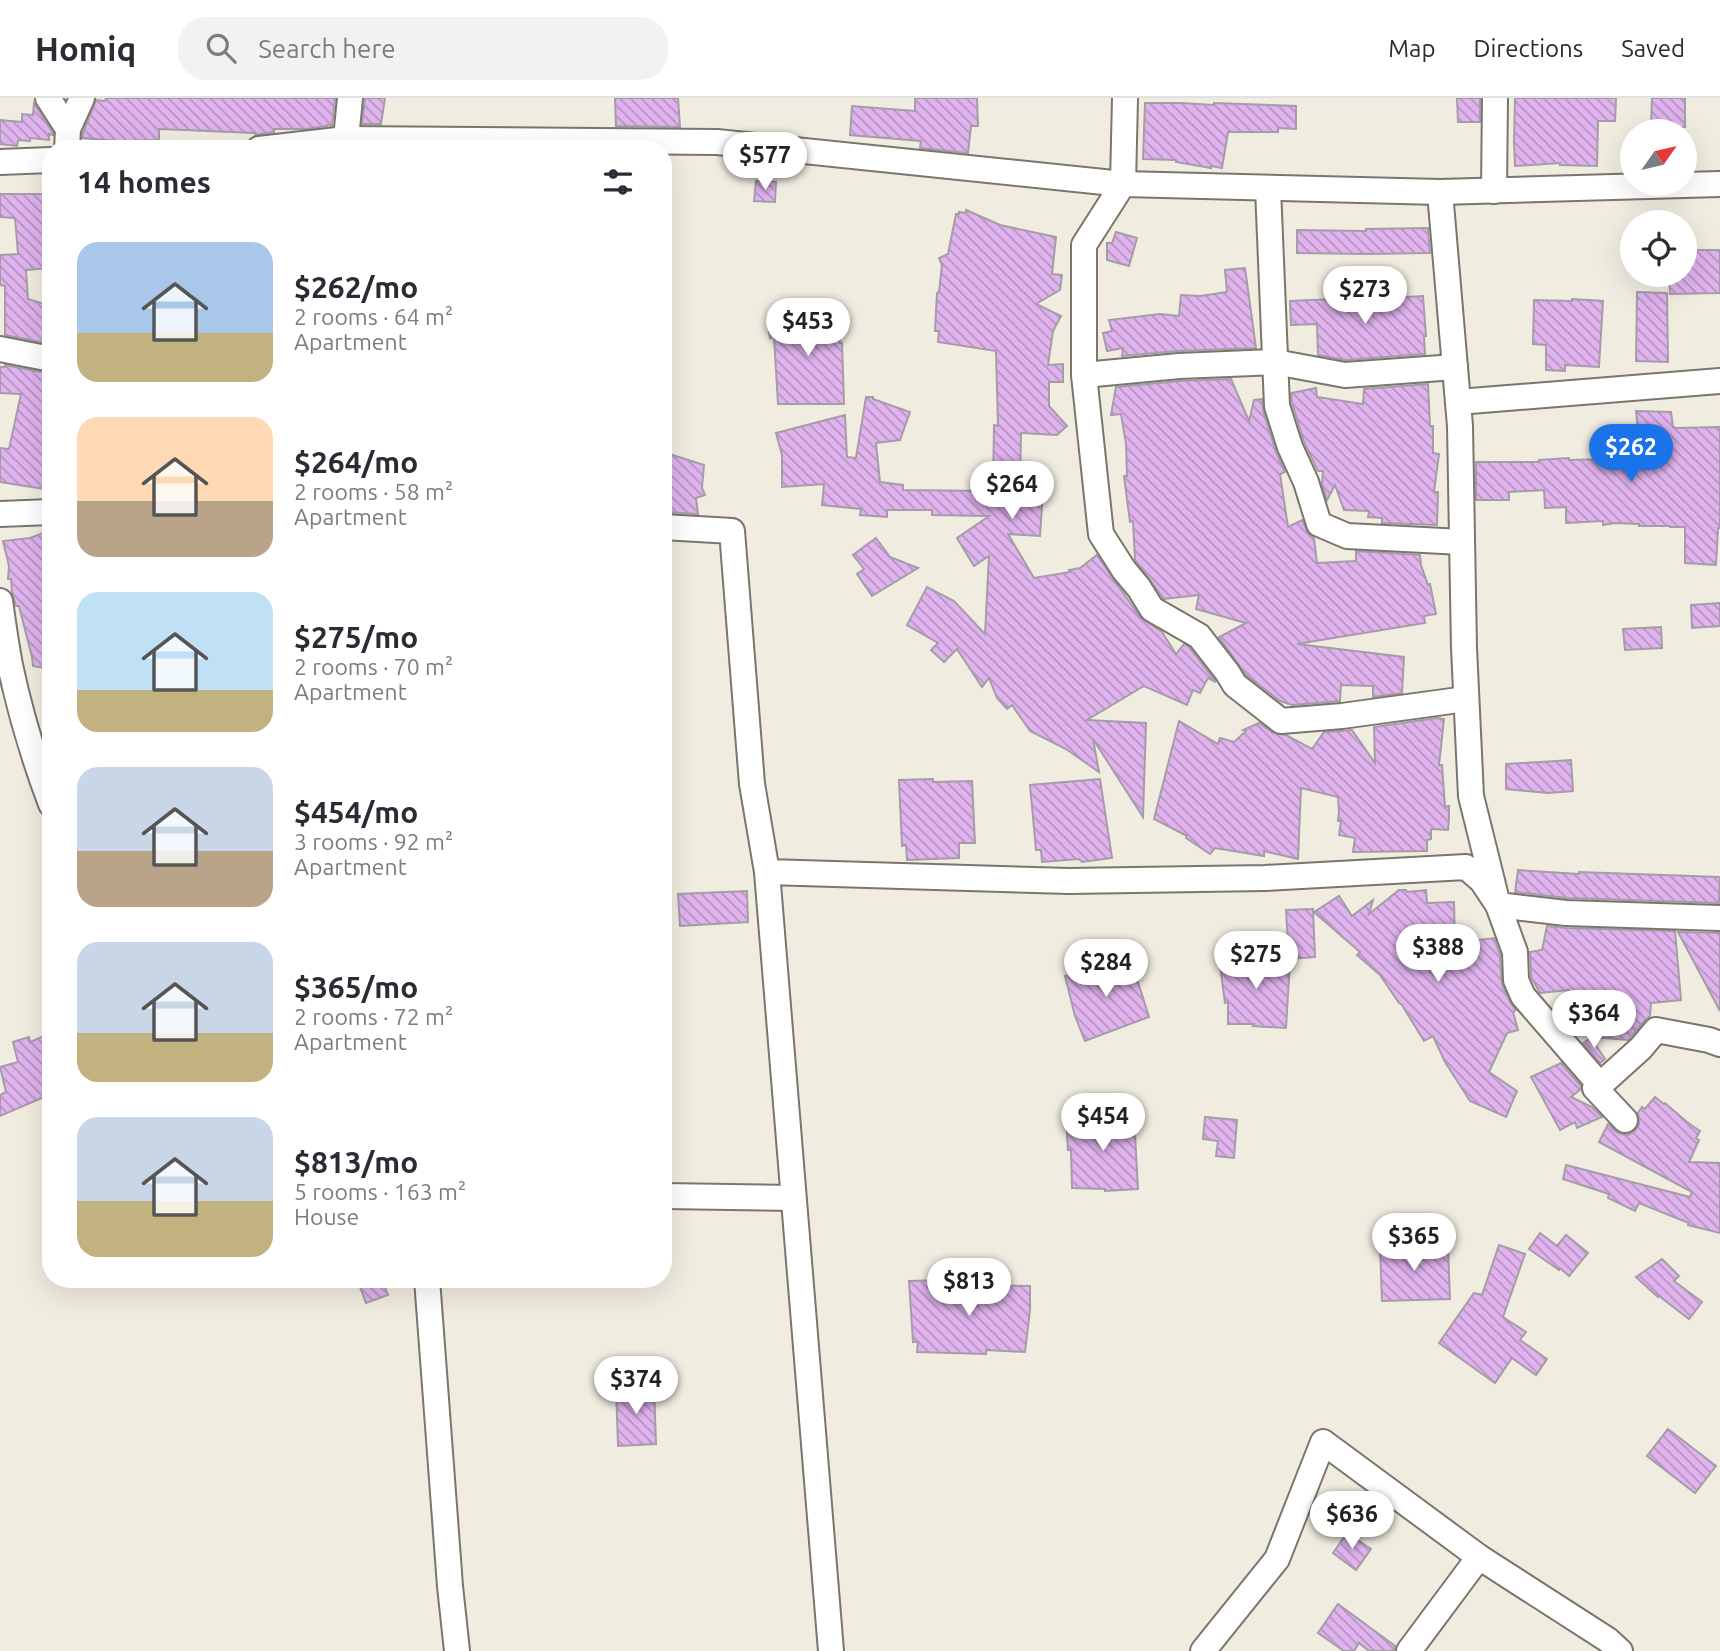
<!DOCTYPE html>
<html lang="en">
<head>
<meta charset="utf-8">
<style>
	:root { --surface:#fff; --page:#f2f2f3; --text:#2b2b33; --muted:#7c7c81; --line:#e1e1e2; --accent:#1a73e8 }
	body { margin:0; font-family:Ubuntu,sans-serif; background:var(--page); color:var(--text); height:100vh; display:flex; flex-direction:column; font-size:26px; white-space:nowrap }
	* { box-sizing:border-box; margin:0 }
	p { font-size:23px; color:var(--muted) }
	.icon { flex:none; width:38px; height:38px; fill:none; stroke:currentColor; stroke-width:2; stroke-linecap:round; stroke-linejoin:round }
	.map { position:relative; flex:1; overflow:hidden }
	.details { position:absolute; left:42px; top:42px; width:630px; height:1148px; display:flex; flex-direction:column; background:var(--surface); border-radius:28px; box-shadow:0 7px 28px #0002 }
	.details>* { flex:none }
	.needle { width:46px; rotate:56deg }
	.controls { position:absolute; left:1620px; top:21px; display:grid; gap:14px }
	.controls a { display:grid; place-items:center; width:77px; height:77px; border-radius:50%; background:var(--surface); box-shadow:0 7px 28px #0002; font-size:35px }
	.price { position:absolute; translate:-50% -60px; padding:0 16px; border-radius:24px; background:#fff; color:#222; font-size:23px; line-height:46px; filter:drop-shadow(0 2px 4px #0008) }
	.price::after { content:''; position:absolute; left:50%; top:42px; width:21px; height:16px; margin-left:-10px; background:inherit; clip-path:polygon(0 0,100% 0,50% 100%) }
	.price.selected { background:var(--accent); color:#fff }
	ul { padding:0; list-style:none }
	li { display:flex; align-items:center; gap:21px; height:175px; padding:0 35px }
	li span { display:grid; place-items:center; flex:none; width:196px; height:140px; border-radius:21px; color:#555 }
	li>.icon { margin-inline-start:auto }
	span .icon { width:84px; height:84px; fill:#fffc; stroke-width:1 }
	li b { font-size:30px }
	h2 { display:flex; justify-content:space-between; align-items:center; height:84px; padding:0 35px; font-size:30px }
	header { display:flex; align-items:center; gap:42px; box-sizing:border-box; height:98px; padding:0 35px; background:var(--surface); border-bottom:2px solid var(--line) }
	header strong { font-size:33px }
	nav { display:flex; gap:38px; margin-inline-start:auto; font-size:24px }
	.search { width:490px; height:63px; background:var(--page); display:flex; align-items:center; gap:18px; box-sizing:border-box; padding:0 24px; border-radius:28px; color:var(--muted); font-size:26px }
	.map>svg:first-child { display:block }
	.building { fill:url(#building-back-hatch); stroke:#a49da7; stroke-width:2 }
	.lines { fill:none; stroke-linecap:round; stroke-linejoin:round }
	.minor-casing { stroke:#7b756c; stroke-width:28 }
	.minor { stroke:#fff; stroke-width:24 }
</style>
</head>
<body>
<header>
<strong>Homiq</strong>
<div class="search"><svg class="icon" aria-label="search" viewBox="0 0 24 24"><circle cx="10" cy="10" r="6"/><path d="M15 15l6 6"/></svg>Search here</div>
<nav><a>Map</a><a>Directions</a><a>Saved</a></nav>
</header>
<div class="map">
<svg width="1720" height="1553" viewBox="0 0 1720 1553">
	<defs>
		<pattern id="building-back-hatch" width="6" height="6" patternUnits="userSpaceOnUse" patternTransform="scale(1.75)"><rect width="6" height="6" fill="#e0b3ee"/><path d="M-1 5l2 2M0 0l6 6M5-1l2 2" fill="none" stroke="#b692c1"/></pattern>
	</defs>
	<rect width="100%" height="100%" fill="#f1ece0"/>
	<g class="building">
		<path d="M 106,0 L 335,0 L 332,28 L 327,27 L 327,28 L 306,31 L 274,31 L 274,34 L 255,37 L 255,35 L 159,31 L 159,42 L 119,43 L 82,40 L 83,35 L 96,2 L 105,3 Z"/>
		<path d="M 365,0 L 385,0 L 381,26 L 362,26 Z"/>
		<path d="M 615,0 L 678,0 L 680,29 L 616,28 Z"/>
		<path d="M 915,0 L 977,0 L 978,28 L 971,28 L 968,55 L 920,50 L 921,43 L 850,37 L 852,8 L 915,13 Z"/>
		<path d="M 1457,0 L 1480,0 L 1480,24 L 1458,24 Z"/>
		<path d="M 1515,0 L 1616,0 L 1615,23 L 1598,23 L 1597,68 L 1560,67 L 1560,65 L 1515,68 L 1514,43 Z"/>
		<path d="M 1652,0 L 1685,0 L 1685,29 L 1651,29 Z"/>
		<path d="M 34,5 L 53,35 L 53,37 L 49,36 L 49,42 L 30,40 L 30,43 L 18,42 L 17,48 L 0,46 L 0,22 L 22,24 L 22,16 L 33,17 Z"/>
		<path d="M 1145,5 L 1181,5 L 1214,7 L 1214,5 L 1296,8 L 1296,31 L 1278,30 L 1278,34 L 1228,34 L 1222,70 L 1211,68 L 1211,70 L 1176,64 L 1176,62 L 1143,61 Z"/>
		<path d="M 756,83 L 776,84 L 775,104 L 754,103 Z"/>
		<path d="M 0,96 L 51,96 L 51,123 L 44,123 L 49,170 L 26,172 L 28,201 L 51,208 L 51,246 L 5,237 L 5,188 L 0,187 L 0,157 L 18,156 L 15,120 L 0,119 Z"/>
		<path d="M 966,112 L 1000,127 L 1056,139 L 1052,176 L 1062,177 L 1060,192 L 1036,206 L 1061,218 L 1053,233 L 1048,267 L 1063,266 L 1063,284 L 1049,284 L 1049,308 L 1067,328 L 1057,337 L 1021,335 L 1020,392 L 1043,393 L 1040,438 L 1008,436 L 1034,480 L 1070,474 L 1069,472 L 1080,470 L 1097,457 L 1140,519 L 1162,534 L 1176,556 L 1184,546 L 1189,549 L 1216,584 L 1208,580 L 1200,595 L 1193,592 L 1187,607 L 1144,588 L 1087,622 L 1146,625 L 1143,719 L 1093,641 L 1099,674 L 1066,651 L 1030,633 L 1012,607 L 1007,611 L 997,600 L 989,580 L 982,589 L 957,551 L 944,564 L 931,552 L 938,545 L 907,527 L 927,489 L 954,503 L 985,536 L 989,458 L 974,468 L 957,440 L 989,418 L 932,417 L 932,412 L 887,412 L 887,419 L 860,417 L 861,411 L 822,407 L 824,386 L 782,389 L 782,357 L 776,335 L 845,317 L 847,359 L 856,360 L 866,299 L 873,299 L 873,301 L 910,314 L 900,342 L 876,345 L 880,384 L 903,387 L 903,392 L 993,393 L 994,327 L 998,328 L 996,253 L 938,244 L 939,233 L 935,233 L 937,195 L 939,194 L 942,167 L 939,160 L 948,156 L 956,116 L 959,116 L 959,114 L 966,115 Z"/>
		<path d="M 1428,130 L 1430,155 L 1367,156 L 1297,155 L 1297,132 L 1366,133 L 1366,131 Z"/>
		<path d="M 1116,134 L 1137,140 L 1129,168 L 1107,162 L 1107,145 L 1112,145 Z"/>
		<path d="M 1685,152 L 1720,152 L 1720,195 L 1670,196 L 1669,177 L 1685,177 Z"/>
		<path d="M 1245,170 L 1256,250 L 1178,253 L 1122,258 L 1123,250 L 1107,253 L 1103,235 L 1112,233 L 1109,222 L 1160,216 L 1179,218 L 1181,197 L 1200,198 L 1227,194 L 1225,172 Z"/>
		<path d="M 1637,194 L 1667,195 L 1668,264 L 1636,263 Z"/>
		<path d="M 1423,198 L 1426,238 L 1424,238 L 1425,256 L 1346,262 L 1318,257 L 1317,226 L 1291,227 L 1290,203 L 1356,200 L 1356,202 Z"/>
		<path d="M 1572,201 L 1603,203 L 1599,269 L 1565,267 L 1565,273 L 1546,272 L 1546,247 L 1533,246 L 1534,202 L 1572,203 Z"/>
		<path d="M 835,212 L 840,245 L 842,245 L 844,306 L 778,306 L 774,239 L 770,240 L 767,219 Z"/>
		<path d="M 5,267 L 51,276 L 51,392 L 0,384 L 0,350 L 9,351 L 21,296 L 0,295 L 0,269 L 5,269 Z"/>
		<path d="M 1231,281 L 1249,323 L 1254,302 L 1262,301 L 1263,312 L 1276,354 L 1285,374 L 1280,376 L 1288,429 L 1302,422 L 1308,435 L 1314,440 L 1317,465 L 1356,463 L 1356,453 L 1420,457 L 1421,467 L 1428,487 L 1430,486 L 1436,516 L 1424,518 L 1425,525 L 1297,546 L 1404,559 L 1402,595 L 1373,599 L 1373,588 L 1341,587 L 1340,603 L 1292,607 L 1280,603 L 1246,577 L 1219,539 L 1246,525 L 1196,511 L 1199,497 L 1164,501 L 1135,462 L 1133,423 L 1130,424 L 1124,378 L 1127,378 L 1126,346 L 1121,316 L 1111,317 L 1116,289 L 1180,283 Z"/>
		<path d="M 1428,286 L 1430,328 L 1433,328 L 1433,355 L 1439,356 L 1434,394 L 1438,394 L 1437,427 L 1382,425 L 1382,420 L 1368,419 L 1369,413 L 1344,412 L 1335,387 L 1327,402 L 1322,386 L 1323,373 L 1318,373 L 1304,344 L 1292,305 L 1291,295 L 1316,290 L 1317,299 L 1363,306 L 1364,291 Z"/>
		<path d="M 1636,313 L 1671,314 L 1673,329 L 1676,330 L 1720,329 L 1720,430 L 1718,430 L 1716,467 L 1685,465 L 1685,429 L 1670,429 L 1670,428 L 1639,428 L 1639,426 L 1615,425 L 1603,427 L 1603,423 L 1566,425 L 1566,409 L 1545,410 L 1544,392 L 1509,394 L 1509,402 L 1476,402 L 1476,364 L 1539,364 L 1539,362 L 1569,360 L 1569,362 L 1641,360 Z"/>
		<path d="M 663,354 L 704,367 L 702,390 L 705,397 L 696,400 L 698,416 L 663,414 Z"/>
		<path d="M 51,432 L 51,479 L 47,479 L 47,508 L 51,527 L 51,571 L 33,568 L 32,559 L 19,508 L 16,508 L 12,494 L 11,481 L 8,481 L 9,468 L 3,443 L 30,440 Z"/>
		<path d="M 876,440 L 890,459 L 918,470 L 872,498 L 857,476 L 864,471 L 853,457 Z"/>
		<path d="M 1720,505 L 1720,528 L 1692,530 L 1691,507 Z"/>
		<path d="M 1661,529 L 1662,550 L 1625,552 L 1623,531 Z"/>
		<path d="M 1437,620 L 1444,621 L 1439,667 L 1442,667 L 1445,709 L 1449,708 L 1449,720 L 1448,732 L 1431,731 L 1431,741 L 1427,742 L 1427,753 L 1353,754 L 1355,740 L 1339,737 L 1341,723 L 1338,723 L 1339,714 L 1338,699 L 1301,690 L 1298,761 L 1264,753 L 1264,758 L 1215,750 L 1210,756 L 1186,740 L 1187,738 L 1154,721 L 1179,623 L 1218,646 L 1220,640 L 1234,644 L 1246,633 L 1243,632 L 1259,625 L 1273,635 L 1286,637 L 1312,651 L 1324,634 L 1352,632 L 1375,665 L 1374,629 Z"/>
		<path d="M 1571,662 L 1573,693 L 1548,695 L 1506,691 L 1506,666 Z"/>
		<path d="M 933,681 L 933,684 L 972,683 L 975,745 L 959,745 L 959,760 L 907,762 L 906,747 L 902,748 L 899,682 Z"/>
		<path d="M 1100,681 L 1112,760 L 1082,764 L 1079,761 L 1042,764 L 1041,752 L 1036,752 L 1030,687 Z"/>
		<path d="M 1518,772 L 1579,776 L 1579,774 L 1720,779 L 1719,805 L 1567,800 L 1515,794 Z"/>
		<path d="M 1399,792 L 1406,792 L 1407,794 L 1426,792 L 1427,805 L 1454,804 L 1455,845 L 1494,840 L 1500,857 L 1502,887 L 1510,904 L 1516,912 L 1513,914 L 1518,932 L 1507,935 L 1489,974 L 1517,993 L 1506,1019 L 1470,1003 L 1445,964 L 1433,938 L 1424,943 L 1402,907 L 1399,905 L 1380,877 L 1357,857 L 1360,854 L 1314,814 L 1339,798 L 1352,818 L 1373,802 L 1369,816 Z"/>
		<path d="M 747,793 L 748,824 L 680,828 L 678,796 Z"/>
		<path d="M 1313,811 L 1315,859 L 1289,861 L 1286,812 Z"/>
		<path d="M 1547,828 L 1565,830 L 1675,833 L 1681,902 L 1651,905 L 1650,918 L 1645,922 L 1628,942 L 1593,939 L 1611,929 L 1564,918 L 1569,892 L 1540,895 L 1531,879 L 1530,854 L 1542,852 Z"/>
		<path d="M 1678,834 L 1720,835 L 1720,913 Z"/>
		<path d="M 1219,860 L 1290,863 L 1286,930 L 1253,928 L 1254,926 L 1228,926 L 1228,904 L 1225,905 Z"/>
		<path d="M 1131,862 L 1149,919 L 1085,943 L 1075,918 L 1065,878 Z"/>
		<path d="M 51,935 L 51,996 L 0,1018 L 0,997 L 6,994 L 0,969 L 18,964 L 13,944 L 29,939 L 30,944 Z"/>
		<path d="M 1591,940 L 1605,961 L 1600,965 L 1583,945 Z"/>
		<path d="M 1561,965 L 1581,988 L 1580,992 L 1571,999 L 1592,1009 L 1602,1019 L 1577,1030 L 1575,1024 L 1560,1032 L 1531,979 Z"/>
		<path d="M 1655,999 L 1664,1006 L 1665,1005 L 1687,1024 L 1700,1033 L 1696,1040 L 1699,1042 L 1689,1064 L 1720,1065 L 1720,1135 L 1688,1127 L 1689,1125 L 1639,1105 L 1635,1113 L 1608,1100 L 1609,1096 L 1563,1081 L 1566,1067 L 1690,1099 L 1692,1094 L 1599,1044 L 1608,1026 L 1615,1033 L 1621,1036 L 1628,1037 L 1635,1033 L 1639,1026 L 1638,1015 L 1642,1009 L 1645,1011 Z"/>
		<path d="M 1098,1018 L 1099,1020 L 1134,1018 L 1138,1091 L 1105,1093 L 1105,1091 L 1072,1090 L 1071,1052 L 1068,1052 L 1066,1020 Z"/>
		<path d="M 1205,1019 L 1237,1022 L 1234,1060 L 1216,1058 L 1218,1043 L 1203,1041 Z"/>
		<path d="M 1540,1135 L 1557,1148 L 1566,1137 L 1588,1155 L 1569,1178 L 1560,1170 L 1559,1172 L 1529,1151 Z"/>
		<path d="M 1404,1146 L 1404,1150 L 1448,1149 L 1450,1201 L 1382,1203 L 1380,1147 Z"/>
		<path d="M 1499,1147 L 1525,1156 L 1503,1219 L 1526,1234 L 1520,1242 L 1547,1261 L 1536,1277 L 1512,1260 L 1495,1285 L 1439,1245 L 1474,1195 L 1482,1197 Z"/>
		<path d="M 1662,1161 L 1679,1178 L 1674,1183 L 1702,1204 L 1689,1221 L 1659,1198 L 1658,1199 L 1636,1179 Z"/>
		<path d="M 357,1181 L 382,1181 L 388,1197 L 366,1205 Z"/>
		<path d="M 943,1182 L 944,1187 L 1030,1188 L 1030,1212 L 1025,1254 L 986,1252 L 986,1256 L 917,1254 L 918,1244 L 913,1244 L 909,1183 Z"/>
		<path d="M 654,1288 L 656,1346 L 618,1348 L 616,1289 Z"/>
		<path d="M 1668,1331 L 1716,1368 L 1695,1395 L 1647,1358 Z"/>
		<path d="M 1347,1435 L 1371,1451 L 1356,1472 L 1333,1455 Z"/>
		<path d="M 1338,1506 L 1395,1548 L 1394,1553 L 1369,1553 L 1359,1545 L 1354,1553 L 1344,1553 L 1318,1535 Z"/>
	</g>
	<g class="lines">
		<defs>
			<g id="minor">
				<path d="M 48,0 L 68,31 L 67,51"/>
				<path d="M 1125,0 L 1123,86 L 1084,147 L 1084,277 L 1101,436 L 1124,472 L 1139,490 L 1152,511 L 1199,538 L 1227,574 L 1235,587 L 1281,623 L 1342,618 L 1466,601"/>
				<path d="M 68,31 L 82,0"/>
				<path d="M 259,51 L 346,41 L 717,44 L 1123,86 L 1440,94 L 1720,86"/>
				<path d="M 345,51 L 350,0"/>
				<path d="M 0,64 L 51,62"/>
				<path d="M 1268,90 L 1277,308 L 1290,349 L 1306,384 L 1319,426 L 1347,438 L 1462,444"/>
				<path d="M 1494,93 L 1495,0"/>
				<path d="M 1440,94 L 1460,328 L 1464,550 L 1471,698 L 1498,807 L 1566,815 L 1720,820"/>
				<path d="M 0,251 L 51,261"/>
				<path d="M 1084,277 L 1179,268 L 1275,264 L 1345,277 L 1455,269"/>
				<path d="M 1458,304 L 1720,283"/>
				<path d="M 0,416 L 51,414"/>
				<path d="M 663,429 L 732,433 L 752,686 L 767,774 L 1069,783 L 1265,780 L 1466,769 L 1482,783 L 1498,807 L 1515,854 L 1516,882 L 1523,898 L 1600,987 L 1595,990 L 1625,1022"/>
				<path d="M 0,503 C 3,524 6,546 10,567 C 20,614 34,661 51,706"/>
				<path d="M 767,774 L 831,1553"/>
				<path d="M 1600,987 L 1641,950 L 1656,932 L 1709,942 L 1720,946"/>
				<path d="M 663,1098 L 793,1100"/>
				<path d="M 427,1181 L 450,1488 L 457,1553"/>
				<path d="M 1203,1553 L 1277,1461 L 1323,1344 L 1479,1459 L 1608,1542 L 1620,1553"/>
				<path d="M 1409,1553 L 1479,1459"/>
			</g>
		</defs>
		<use href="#minor" class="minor-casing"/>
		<use href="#minor" class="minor"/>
	</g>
</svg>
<div class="controls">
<a><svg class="needle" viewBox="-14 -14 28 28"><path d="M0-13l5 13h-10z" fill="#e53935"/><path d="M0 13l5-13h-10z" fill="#7c7c81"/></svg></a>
<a><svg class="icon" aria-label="locate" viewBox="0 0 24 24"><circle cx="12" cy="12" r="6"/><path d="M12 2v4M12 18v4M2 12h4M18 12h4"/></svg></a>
</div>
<b class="price" style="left:765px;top:94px">$577</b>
<b class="price" style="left:1365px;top:228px">$273</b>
<b class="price" style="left:808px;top:260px">$453</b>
<b class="price selected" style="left:1631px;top:386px">$262</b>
<b class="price" style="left:1012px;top:423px">$264</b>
<b class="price" style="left:1438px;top:886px">$388</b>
<b class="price" style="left:1256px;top:893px">$275</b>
<b class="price" style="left:1106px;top:901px">$284</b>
<b class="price" style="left:1594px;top:952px">$364</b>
<b class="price" style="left:1103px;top:1055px">$454</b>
<b class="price" style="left:1414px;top:1175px">$365</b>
<b class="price" style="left:969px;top:1220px">$813</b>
<b class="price" style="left:636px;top:1318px">$374</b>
<b class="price" style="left:1352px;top:1453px">$636</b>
<section class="details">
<h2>14 homes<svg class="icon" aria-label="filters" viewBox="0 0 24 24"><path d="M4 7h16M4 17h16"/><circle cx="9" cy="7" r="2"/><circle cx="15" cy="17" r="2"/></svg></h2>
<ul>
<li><span style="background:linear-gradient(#a9c7e8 65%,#c2b280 0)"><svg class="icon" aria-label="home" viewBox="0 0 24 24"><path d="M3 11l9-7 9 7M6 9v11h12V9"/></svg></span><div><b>$262/mo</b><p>2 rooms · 64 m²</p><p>Apartment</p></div></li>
<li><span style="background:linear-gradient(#ffd9b3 60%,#b9a48a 0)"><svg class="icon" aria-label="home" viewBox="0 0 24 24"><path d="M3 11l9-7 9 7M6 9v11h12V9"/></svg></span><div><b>$264/mo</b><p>2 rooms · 58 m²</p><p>Apartment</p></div></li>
<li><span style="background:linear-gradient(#bfe0f5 70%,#c2b280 0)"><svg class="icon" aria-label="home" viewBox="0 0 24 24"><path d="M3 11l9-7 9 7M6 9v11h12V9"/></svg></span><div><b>$275/mo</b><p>2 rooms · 70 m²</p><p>Apartment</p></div></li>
<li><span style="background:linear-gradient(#c9d6e8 60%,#b9a48a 0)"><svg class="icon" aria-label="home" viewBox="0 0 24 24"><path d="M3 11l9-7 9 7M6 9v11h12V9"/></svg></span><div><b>$454/mo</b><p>3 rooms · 92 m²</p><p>Apartment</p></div></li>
<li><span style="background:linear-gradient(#c9d6e8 65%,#c2b280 0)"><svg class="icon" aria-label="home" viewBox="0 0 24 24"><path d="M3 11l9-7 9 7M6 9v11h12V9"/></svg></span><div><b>$365/mo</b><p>2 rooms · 72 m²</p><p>Apartment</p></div></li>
<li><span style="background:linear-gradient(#c9d6e8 60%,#c2b280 0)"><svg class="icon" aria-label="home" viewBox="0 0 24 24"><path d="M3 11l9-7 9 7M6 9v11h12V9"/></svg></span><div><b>$813/mo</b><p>5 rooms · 163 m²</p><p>House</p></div></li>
</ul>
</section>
</div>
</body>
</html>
